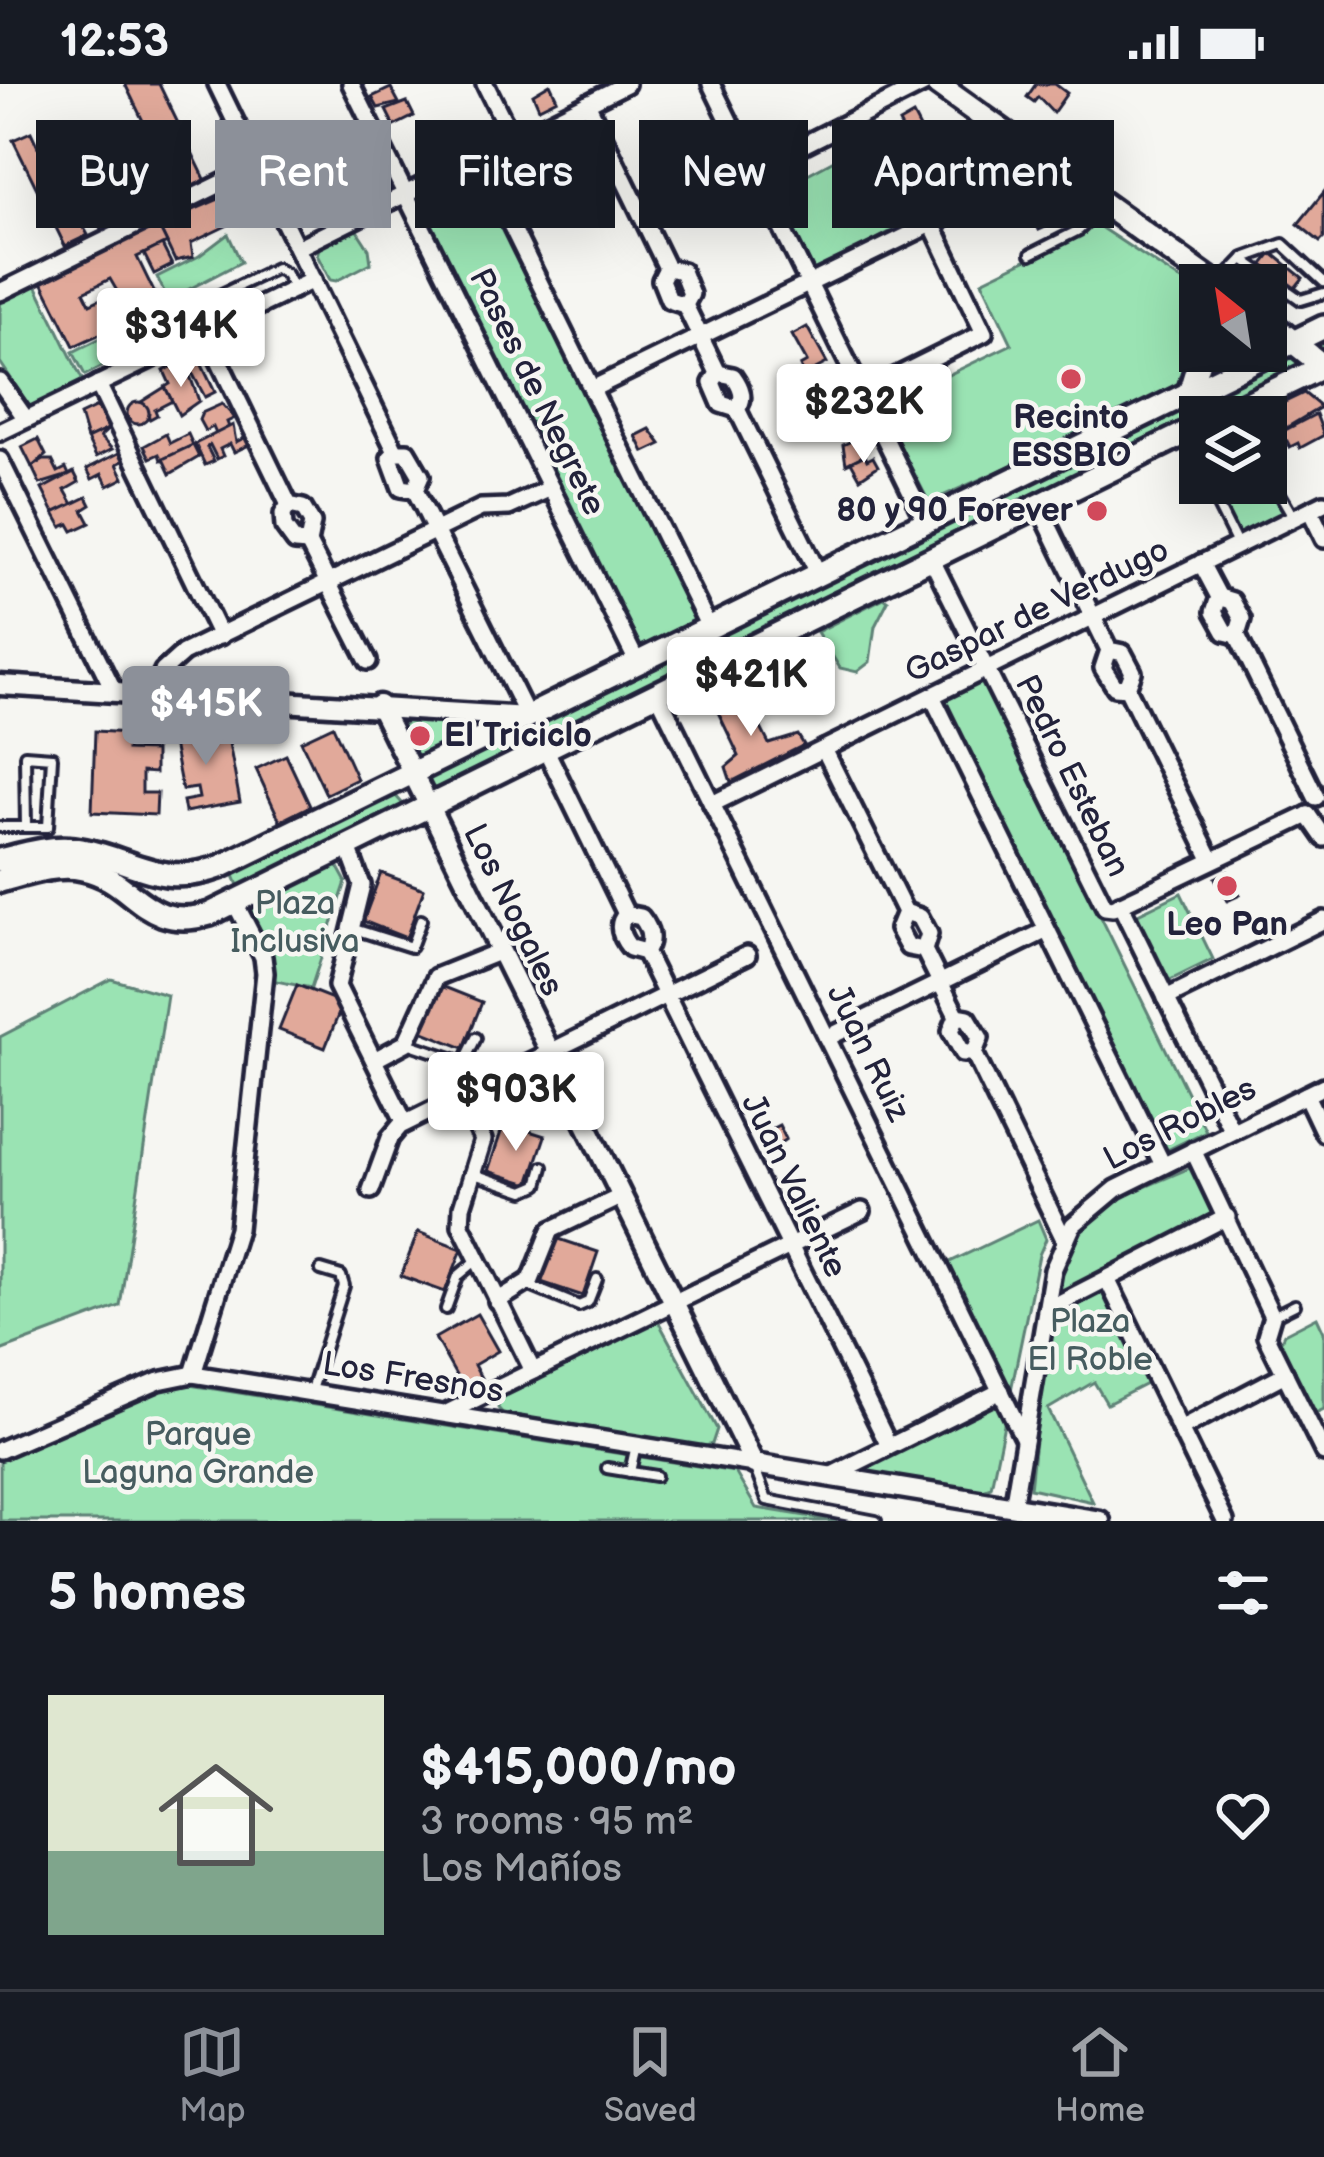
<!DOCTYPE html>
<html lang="en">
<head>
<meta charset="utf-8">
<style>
	:root { --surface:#171b24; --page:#242831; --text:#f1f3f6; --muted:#9ea1a6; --line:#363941; --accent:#8c9099 }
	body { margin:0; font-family:"Balsamiq Sans",sans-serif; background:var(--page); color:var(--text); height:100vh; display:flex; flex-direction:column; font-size:45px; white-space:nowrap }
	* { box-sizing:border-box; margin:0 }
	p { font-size:39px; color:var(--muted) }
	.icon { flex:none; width:66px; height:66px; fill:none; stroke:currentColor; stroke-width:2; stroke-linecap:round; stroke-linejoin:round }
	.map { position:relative; height:1437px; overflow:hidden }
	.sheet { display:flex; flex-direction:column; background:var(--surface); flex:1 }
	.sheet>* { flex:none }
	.guide { position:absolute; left:36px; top:36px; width:1254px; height:108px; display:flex; gap:24px }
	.needle { width:78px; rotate:330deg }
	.buttons { position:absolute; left:1179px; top:180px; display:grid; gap:24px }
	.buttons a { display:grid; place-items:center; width:108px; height:108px; border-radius:0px; background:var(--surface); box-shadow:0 12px 48px #0002; font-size:60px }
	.price { position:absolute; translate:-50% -102px; padding:0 27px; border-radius:12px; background:#fff; color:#222; font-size:39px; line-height:78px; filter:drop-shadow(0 3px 6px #0008) }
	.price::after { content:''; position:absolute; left:50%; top:72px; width:36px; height:27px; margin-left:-18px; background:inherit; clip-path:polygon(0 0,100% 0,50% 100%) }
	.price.current { background:var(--accent); color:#fff }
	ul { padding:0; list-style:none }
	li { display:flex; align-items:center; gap:36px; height:300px; padding:0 48px }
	li span { display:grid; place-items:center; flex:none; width:336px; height:240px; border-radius:0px; color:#555 }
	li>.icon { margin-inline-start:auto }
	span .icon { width:144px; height:144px; fill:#fffc; stroke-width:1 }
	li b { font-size:51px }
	h2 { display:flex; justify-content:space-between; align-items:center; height:144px; padding:0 48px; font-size:51px }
	.tag { padding:0 42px; border-radius:0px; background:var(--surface); box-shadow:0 12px 48px #0002; font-size:42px; line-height:108px }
	.tag.current { background:var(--accent); color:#fff }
	.status { display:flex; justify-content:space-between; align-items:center; height:84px; padding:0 60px; background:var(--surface); direction:ltr }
	.status svg { height:33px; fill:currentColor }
	.dock { display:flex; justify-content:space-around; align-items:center; height:168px; border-top:3px solid var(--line); background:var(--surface); font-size:33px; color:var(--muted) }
	.dock a { display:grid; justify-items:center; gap:6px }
	.dock .current { color:var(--accent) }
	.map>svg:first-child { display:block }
	.green { fill:#9ae3b3; stroke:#5e8277; stroke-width:3 }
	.building { fill:#e1a99a; stroke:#22223b; stroke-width:3; fill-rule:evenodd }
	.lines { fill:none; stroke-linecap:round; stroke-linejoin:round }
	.service-casing { stroke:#22223b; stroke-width:16 }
	.minor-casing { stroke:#22223b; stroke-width:24 }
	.tertiary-casing { stroke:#22223b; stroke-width:27 }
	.secondary-casing { stroke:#22223b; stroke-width:30 }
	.service { stroke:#f6f6f2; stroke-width:8 }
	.minor { stroke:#f6f6f2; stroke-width:15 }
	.tertiary { stroke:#f6f6f2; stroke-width:18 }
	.secondary { stroke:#f6f6f2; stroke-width:21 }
	.poi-dot { fill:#d1495b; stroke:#f6f6f2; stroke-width:4.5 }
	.labels { text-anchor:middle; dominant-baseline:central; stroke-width:9; stroke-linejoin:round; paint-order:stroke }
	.street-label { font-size:33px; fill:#22223b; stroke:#f6f6f2 }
	.poi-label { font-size:33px; font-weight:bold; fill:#22223b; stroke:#f6f6f2 }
	.park-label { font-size:33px; fill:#465c5f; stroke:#f6f6f2 }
</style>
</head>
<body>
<div class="status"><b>12:53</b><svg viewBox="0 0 49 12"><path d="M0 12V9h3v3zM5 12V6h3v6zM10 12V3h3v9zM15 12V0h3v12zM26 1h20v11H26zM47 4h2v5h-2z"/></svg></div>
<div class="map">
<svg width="1324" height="1437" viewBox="0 0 1324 1437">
	<rect width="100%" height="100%" fill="#f6f6f2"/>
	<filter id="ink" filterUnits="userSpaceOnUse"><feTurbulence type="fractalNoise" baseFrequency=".00833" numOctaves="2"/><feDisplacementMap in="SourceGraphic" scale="24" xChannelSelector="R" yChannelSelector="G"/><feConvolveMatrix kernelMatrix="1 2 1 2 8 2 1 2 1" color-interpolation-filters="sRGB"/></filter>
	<g filter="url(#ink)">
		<g class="green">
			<path d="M 834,76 L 856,118 L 876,109 L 895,145 L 814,189 L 772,109 Z"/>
			<path d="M 477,83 L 702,541 L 640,571 L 415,114 Z"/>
			<path d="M 1097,141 L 1200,209 L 1200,267 L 1266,267 L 929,418 L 880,324 L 1012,260 L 982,197 Z"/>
			<path d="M 356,145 L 369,165 L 371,179 L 336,197 L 330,196 L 317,171 L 319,164 Z"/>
			<path d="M 228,150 L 241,178 L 168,216 L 157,193 L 199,172 Z"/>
			<path d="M 35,199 L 83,297 L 30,323 L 0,278 L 0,216 Z"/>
			<path d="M 127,241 L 139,264 L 85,291 L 73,268 Z"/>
			<path d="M 1324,251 L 1324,272 L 441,703 L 431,704 L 425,694 Z"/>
			<path d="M 1266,387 L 1290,429 L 1236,455 L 1215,412 L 1242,399 L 1266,399 Z"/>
			<path d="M 884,514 L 888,517 L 875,542 L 870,578 L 857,588 L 840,584 L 817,548 Z"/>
			<path d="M 985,597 L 1206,1047 L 1163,1068 L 938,618 Z"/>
			<path d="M 417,633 L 483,639 L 484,644 L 420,675 L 412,670 L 402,645 L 405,638 Z"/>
			<path d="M 394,710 L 410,728 L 240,806 L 233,789 Z"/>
			<path d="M 335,778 L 346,798 L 311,904 L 271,896 L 248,823 Z"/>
			<path d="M 1181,809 L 1213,875 L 1168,897 L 1136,831 Z"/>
			<path d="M 111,895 L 167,911 L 120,1222 L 0,1267 L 0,953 Z"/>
			<path d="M 1192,1083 L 1221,1135 L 1105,1191 L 1152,1297 L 1107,1320 L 1094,1298 L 1048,1325 L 1093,1418 L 1030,1404 C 1037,1344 1047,1193 1080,1148 C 1104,1114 1155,1100 1192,1083 Z"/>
			<path d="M 1038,1136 L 1046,1155 L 1039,1171 L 991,1403 L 978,1408 L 847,1386 L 1006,1308 L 948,1179 Z"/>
			<path d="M 1317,1233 L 1324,1248 L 1324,1325 L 1313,1330 L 1278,1262 L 1284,1250 Z"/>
			<path d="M 657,1235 L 717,1345 L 712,1360 L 701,1364 L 506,1333 L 498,1324 L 500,1309 Z"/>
			<path d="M 177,1299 L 735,1388 L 756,1424 L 837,1437 L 0,1437 L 0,1374 L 136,1311 Z"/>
		</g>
		<g class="building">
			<path d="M 125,0 L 159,0 L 206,97 L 139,129 L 119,87 L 106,93 L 126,133 L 101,144 L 97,135 L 83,142 L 88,151 L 65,162 L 13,56 L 31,48 L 49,87 L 145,41 Z"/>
			<path d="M 550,0 L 557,15 L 539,24 L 533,10 Z"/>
			<path d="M 1036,0 L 1055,0 L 1067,9 L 1053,29 L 1038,13 L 1034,18 L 1027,13 Z"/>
			<path d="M 391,4 L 399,19 L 378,24 L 372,13 Z"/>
			<path d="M 407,18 L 414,32 L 394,42 L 386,26 Z"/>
			<path d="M 913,31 L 925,54 L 932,52 L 939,65 L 911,79 L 904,66 L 911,62 L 899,39 Z"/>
			<path d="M 346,47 L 352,47 L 358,60 L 340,69 L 332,53 Z"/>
			<path d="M 956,63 L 966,87 L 977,83 L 984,99 L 957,109 L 941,69 Z"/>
			<path d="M 911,92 L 920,110 L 932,104 L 943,124 L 904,144 L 894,125 L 901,120 L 892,102 Z"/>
			<path d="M 256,99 L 267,122 L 191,159 L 193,173 L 175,177 L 158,141 Z"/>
			<path d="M 1028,105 L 1031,112 L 1037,109 L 1052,140 L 1039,146 L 1025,117 L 1017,120 L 1013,112 Z"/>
			<path d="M 1324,108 L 1324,154 L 1320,158 L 1298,140 Z"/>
			<path d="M 158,141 L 167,159 L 137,173 L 158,216 L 145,223 L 148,228 L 74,262 L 42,198 ZM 110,195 L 117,207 L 90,220 L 84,208 Z"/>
			<path d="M 162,161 L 172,181 L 154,190 L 144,170 Z"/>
			<path d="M 1272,169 L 1303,194 L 1291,209 L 1260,184 Z"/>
			<path d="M 807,243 L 827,279 L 804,291 L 800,282 L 807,278 L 792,251 Z"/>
			<path d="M 200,277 L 215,308 L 205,313 L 189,283 Z"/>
			<path d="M 173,282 L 186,294 L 190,292 L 199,317 L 179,331 L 165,303 L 170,300 L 164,287 Z"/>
			<path d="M 165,303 L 172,317 L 155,326 L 157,331 L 150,335 L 141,318 Z"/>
			<path d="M 1304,309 L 1321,323 L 1271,353 L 1266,333 L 1260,330 Z"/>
			<circle cx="138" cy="329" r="11"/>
			<path d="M 222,320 L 235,334 L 227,338 L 229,343 L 216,350 L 213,343 L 205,347 L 199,336 L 202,329 Z"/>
			<path d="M 99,322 L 110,344 L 87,355 L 80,331 Z"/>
			<path d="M 1316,330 L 1324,351 L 1300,364 L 1298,359 L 1290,363 L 1287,357 L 1277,362 L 1272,353 Z"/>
			<path d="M 233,341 L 236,358 L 246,353 L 249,361 L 234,368 L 230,360 L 220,365 L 223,372 L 217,375 L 210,361 L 207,363 L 214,377 L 205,381 L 195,360 Z"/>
			<path d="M 110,344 L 100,353 L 112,365 L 96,373 L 87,355 Z"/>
			<path d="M 650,345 L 661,360 L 644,368 L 636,352 Z"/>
			<path d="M 166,350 L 170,359 L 188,350 L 193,361 L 161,376 L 159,370 L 150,374 L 144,362 Z"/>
			<path d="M 862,352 L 868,364 L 863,366 L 865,371 L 846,380 L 843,361 Z"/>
			<path d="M 38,355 L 46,371 L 32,383 L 22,363 Z"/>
			<path d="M 193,361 L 199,373 L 170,390 L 163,375 Z"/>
			<path d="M 121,368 L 125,376 L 117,380 L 124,394 L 108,402 L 102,390 L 92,395 L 87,385 Z"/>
			<path d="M 865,371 L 867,376 L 873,373 L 878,382 L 860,394 L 851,378 Z"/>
			<path d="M 44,376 L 52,376 L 58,388 L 66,384 L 69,391 L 40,400 L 32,383 Z"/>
			<path d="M 74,388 L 79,398 L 65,406 L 73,420 L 54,429 L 42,405 Z"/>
			<path d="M 87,413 L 91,421 L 83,426 L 90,439 L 73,447 L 69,440 L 62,443 L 54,429 Z"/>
			<path d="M 744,610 L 769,660 L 798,651 L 804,661 L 731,698 L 726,683 L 739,672 L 716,624 Z"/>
			<path d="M 333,642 L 357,695 L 326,710 L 301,657 Z"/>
			<path d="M 226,643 L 240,718 L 185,728 L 183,717 L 199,714 L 197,704 L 182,706 L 171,649 Z"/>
			<path d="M 95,647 L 128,649 L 127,666 L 155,667 L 155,689 L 142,688 L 142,709 L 157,709 L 156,731 L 92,728 Z"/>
			<path d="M 286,671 L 310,722 L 280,737 L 256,685 Z"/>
			<path d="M 1228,788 L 1240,811 L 1227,817 L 1215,794 Z"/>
			<path d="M 381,789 L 424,805 L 406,854 L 363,837 Z"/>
			<path d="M 297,901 L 343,919 L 325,964 L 279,946 Z"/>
			<path d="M 439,901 L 482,918 L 464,964 L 421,947 Z"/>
			<path d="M 504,1039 L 545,1052 L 529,1100 L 488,1087 Z"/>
			<path d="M 779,1041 L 786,1055 L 767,1068 L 759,1051 Z"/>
			<path d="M 418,1148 L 462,1165 L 445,1208 L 401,1192 Z"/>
			<path d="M 556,1154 L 598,1168 L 583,1212 L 541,1198 Z"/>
			<path d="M 477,1230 L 498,1267 L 474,1281 L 481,1294 L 463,1304 L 435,1254 Z"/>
		</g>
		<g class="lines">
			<defs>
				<g id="service">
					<path d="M 1031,170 L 1079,146 L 1104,121"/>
					<path d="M 1244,174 L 1283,160 L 1324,198"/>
					<path d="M 1219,200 L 1243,175 L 1301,216 L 1324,209"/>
					<path d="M 1267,234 L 1284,204"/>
					<path d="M 205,248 L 198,229 L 203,219 L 276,184 L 286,190 L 293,204"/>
					<path d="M 1266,386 L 1294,434"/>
					<path d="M 1237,460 L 1213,412 L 1239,399"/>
					<path d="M 0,743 L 48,743 L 52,673 L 25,671 L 26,743"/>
					<path d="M 351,844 L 411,863 L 421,836"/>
					<path d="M 407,959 L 464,978 L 476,954"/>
					<path d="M 474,1090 L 524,1107 L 538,1101 L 543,1083"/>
					<path d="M 528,1201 L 579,1222 L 588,1218 L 597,1195"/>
					<path d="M 446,1225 L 458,1192 L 476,1177"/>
					<path d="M 1275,1231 L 1295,1221"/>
					<path d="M 311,1306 L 344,1202 L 341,1192 L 321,1186"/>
					<path d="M 754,1382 L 767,1416 L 876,1437"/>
					<path d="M 607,1384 L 656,1392"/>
					<path d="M 630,1388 L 636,1361"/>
				</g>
				<g id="minor">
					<path d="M 217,0 L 396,368 L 390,374 L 401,404 L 415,406"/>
					<path d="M 351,0 L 637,578"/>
					<path d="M 485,0 L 513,56"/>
					<path d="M 711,0 L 925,436"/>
					<path d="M 587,19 L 667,184 L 661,196 L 669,216 L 685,221 L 718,289 L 712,299 L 721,320 L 737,325"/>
					<path d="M 781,72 L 924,0"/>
					<path d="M 478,74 L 709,543"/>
					<path d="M 297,164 L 626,0"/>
					<path d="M 667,184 L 682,187 L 691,210 L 685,221"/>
					<path d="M 0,208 L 257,82"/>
					<path d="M 205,248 L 289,421 L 303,424 L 312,439 L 308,459 L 368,577"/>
					<path d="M 718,289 L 733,292 C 741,303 746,314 737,325 L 818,489"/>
					<path d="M 0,298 L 26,335"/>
					<path d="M 98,300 L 220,552"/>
					<path d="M 592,305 L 1051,82"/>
					<path d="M 863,309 L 984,249 L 932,140"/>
					<path d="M 0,348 L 313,196"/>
					<path d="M 396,368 L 407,368 L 421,392 L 415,406 L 528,633"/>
					<path d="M 0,376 L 113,605"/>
					<path d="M 1038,420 L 1109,566 L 1123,569 L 1133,588 L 1127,604"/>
					<path d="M 289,421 L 283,430 L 284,443 L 295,458 L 308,459"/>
					<path d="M 1310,426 L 1324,455"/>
					<path d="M 931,474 L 1105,823 L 1113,824 L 1308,731"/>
					<path d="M 1201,479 L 1219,513 L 1232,517 L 1242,535 L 1237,551"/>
					<path d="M 1219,513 L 1214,528 L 1225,548 L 1237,551"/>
					<path d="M 1237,551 L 1316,713"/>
					<path d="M 1109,566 L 1103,584 L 1115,603 L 1127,604 L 1211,775"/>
					<path d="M 154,607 L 163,587 L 183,569 L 481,424 L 509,423 L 551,404"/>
					<path d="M 658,610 L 1024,1355"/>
					<path d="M 932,612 L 1163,1081"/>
					<path d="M 824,665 L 905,828"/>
					<path d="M 546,666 L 626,830 C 616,841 621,853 630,864 L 645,868"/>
					<path d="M 712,720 L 1324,419"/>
					<path d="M 1308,731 L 1324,754"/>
					<path d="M 348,763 L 362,801 L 337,902 L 405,1039"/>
					<path d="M 1120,820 L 1232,1047"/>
					<path d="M 905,828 L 920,833 L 929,850 L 924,866 L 957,932 L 968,934 L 980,954 L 974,969 L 1064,1155"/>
					<path d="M 905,828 L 898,845 L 908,863 L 924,866"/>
					<path d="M 626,830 L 641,833 C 650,844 654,856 645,868 L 889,1362"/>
					<path d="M 1166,914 L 1324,836"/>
					<path d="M 957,932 L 951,947 L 963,969 L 974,969"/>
					<path d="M 827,954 L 1047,846"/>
					<path d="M 374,976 L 406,959 L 436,893 L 501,867"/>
					<path d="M 462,1011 L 483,1056 L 462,1123 L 461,1141 L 533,1287"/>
					<path d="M 1306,1011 L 1324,1049"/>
					<path d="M 1193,1066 L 1272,1232 L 1266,1252 L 1324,1369"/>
					<path d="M 371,1106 L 390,1054 L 400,1042 L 747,871"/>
					<path d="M 1107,1195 L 1225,1437"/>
					<path d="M 497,1217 L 531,1196 L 551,1146 L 622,1112"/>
					<path d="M 1046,1226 L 1227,1133"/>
					<path d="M 193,1290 L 238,1145 L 265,889 L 263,873 L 235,819"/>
					<path d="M 449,1328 L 862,1127"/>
					<path d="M 1180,1345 L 1285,1290"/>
					<path d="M 0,1366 L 159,1297 L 193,1290 L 754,1380"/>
					<path d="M 828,1393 L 1001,1307"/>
					<path d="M 1013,1423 L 1053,1186 L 1073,1141 L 1116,1105 L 1324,1002"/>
				</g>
				<g id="tertiary">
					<path d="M 0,601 L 528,633"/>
					<path d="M 379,621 L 754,1380 L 1100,1437"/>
				</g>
				<g id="secondary">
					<path d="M 937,0 L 1217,201"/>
					<path d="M 1266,236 L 1323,282"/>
					<path d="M 1189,309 L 1202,267"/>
					<path d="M 1219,333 L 1324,282"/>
					<path d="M 0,776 C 24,770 50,762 74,765 C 131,772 157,806 220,783 L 1324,243"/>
					<path d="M 0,797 C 26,790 56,779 83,785 C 136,796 143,849 210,830 L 1200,342"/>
				</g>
			</defs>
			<use href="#service" class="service-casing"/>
			<use href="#minor" class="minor-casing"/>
			<use href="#tertiary" class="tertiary-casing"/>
			<use href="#secondary" class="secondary-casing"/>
			<use href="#service" class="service"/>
			<use href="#minor" class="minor"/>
			<use href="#tertiary" class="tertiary"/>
			<use href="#secondary" class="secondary"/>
		</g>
	</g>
	<g class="poi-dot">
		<circle cx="1071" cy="295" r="12"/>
		<circle cx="1097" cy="427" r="12"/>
		<circle cx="420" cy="652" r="12"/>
		<circle cx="1227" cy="802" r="12"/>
	</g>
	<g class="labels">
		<g class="street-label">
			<text transform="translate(537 308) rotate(64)">Pases de Negrete</text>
			<text transform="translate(1037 527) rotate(-26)">Gaspar de Verdugo</text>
			<text transform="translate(1072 692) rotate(64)">Pedro Esteban</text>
			<text transform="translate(513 826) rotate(64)">Los Nogales</text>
			<text transform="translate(868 969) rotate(64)">Juan Ruiz</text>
			<text transform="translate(1180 1040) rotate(-27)">Los Robles</text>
			<text transform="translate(794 1102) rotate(64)">Juan Valiente</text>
			<text transform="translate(413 1294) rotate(9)">Los Fresnos</text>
		</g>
		<g class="poi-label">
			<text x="1071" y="334">Recinto<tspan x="1071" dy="38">ESSBIO</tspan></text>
			<text x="1073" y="427" text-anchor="end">80 y 90 Forever</text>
			<text x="444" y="652" text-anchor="start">El Triciclo</text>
			<text x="1227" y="841">Leo Pan</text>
		</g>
		<g class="park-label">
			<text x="295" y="820">Plaza<tspan x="295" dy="38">Inclusiva</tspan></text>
			<text x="1090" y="1238">Plaza<tspan x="1090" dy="38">El Roble</tspan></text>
			<text x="198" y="1351">Parque<tspan x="198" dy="38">Laguna Grande</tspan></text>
		</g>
	</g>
</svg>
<div class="buttons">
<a><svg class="needle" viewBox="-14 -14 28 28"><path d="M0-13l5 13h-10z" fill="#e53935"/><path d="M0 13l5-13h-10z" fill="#9ea1a6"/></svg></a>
<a><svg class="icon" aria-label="layers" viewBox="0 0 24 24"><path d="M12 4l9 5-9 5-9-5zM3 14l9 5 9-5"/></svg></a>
</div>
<b class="price" style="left:181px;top:306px">$314K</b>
<b class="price" style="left:864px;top:382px">$232K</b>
<b class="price" style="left:751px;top:655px">$421K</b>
<b class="price current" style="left:206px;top:684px">$415K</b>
<b class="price" style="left:516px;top:1070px">$903K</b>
<div class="guide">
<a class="tag">Buy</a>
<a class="tag current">Rent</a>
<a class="tag">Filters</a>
<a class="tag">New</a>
<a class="tag">Apartment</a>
</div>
</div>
<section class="sheet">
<h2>5 homes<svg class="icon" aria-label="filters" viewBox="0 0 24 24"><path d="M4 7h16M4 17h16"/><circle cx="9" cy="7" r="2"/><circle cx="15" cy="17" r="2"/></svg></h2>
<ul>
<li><span style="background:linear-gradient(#dfe7d0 65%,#7fa58c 0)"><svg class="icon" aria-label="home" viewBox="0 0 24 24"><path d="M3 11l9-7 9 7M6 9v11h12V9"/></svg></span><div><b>$415,000/mo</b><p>3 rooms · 95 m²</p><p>Los Mañíos</p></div><svg class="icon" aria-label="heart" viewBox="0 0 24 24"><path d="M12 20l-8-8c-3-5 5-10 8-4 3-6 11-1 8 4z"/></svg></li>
</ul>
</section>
<nav class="dock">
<a class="current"><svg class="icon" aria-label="map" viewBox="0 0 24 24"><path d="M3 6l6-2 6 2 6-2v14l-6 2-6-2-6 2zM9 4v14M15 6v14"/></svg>Map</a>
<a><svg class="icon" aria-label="saved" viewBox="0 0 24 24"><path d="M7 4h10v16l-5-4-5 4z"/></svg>Saved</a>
<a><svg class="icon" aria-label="home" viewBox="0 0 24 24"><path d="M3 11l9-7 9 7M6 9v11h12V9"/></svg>Home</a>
</nav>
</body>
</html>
